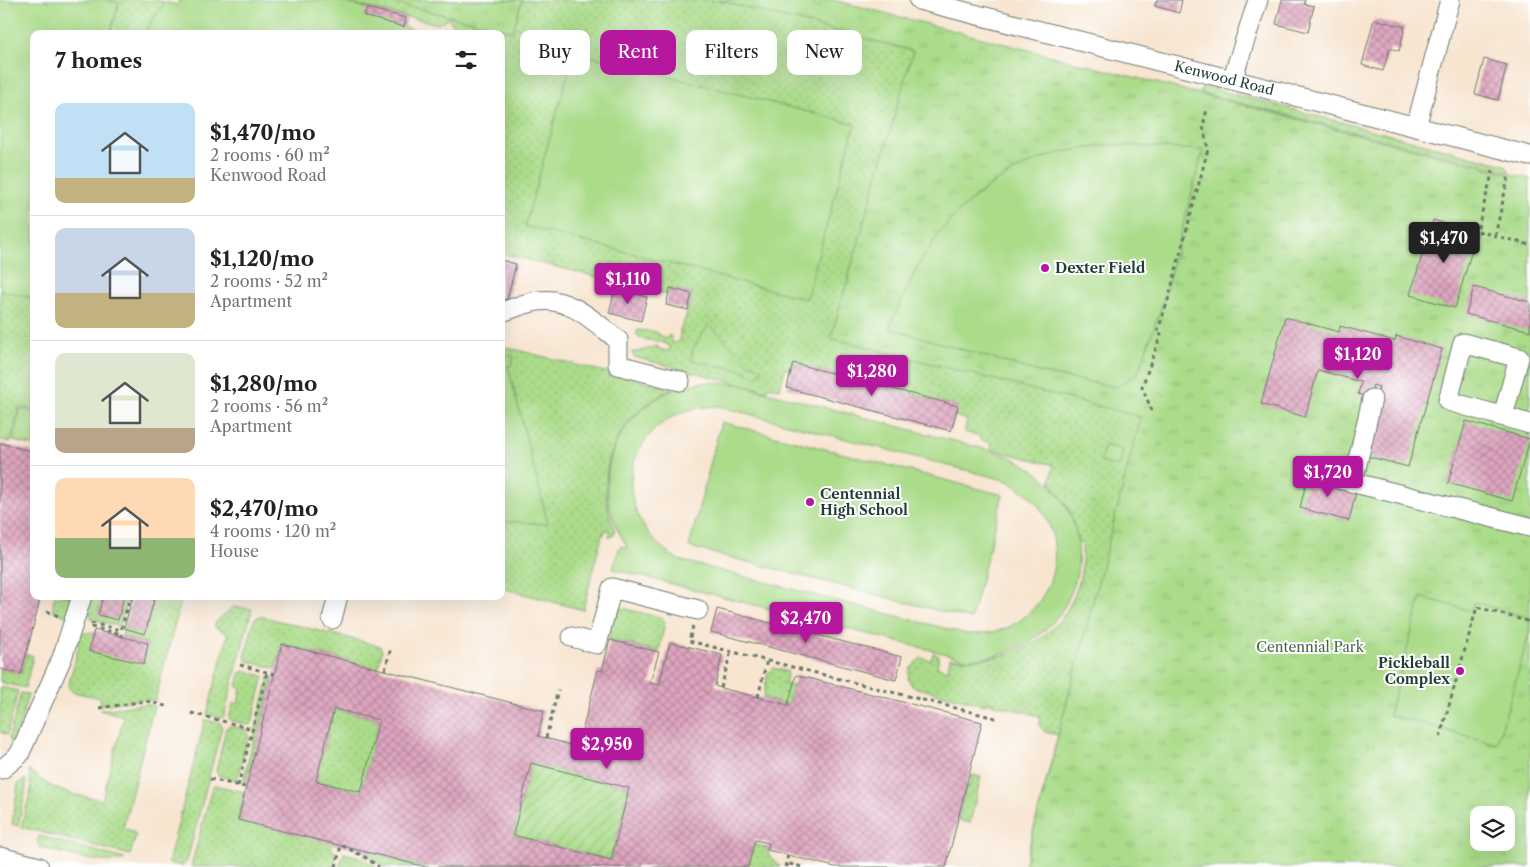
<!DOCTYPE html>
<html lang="en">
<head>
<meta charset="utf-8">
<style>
	:root { --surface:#fff; --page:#f6f6f6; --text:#222; --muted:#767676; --line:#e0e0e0; --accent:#b5179e }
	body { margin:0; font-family:"Libre Caslon Text",serif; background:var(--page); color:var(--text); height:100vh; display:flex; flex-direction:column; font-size:19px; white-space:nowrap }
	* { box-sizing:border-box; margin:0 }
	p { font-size:16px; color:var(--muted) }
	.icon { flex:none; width:28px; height:28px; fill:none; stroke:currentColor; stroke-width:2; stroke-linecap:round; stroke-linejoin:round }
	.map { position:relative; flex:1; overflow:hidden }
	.details { position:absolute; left:30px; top:30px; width:475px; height:570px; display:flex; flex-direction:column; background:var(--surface); border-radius:10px; box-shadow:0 5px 20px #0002 }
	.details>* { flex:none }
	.banner { position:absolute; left:520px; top:30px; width:475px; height:45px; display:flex; gap:10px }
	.tools { position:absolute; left:1470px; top:806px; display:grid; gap:10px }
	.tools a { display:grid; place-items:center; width:45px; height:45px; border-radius:10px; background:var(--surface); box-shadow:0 5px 20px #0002; font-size:25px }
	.price { position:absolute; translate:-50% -42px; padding:0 11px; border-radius:5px; background:var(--accent); color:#fff; font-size:16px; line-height:32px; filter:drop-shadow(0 1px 2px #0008) }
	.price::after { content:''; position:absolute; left:50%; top:30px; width:15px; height:11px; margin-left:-8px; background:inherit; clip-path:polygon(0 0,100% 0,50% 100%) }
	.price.selected { background:#222; color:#fff }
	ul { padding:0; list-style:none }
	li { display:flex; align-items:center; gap:15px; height:125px; padding:0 25px }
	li+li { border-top:1px solid var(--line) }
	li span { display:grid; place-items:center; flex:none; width:140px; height:100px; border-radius:10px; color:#555 }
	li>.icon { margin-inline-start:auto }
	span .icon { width:60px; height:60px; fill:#fffc; stroke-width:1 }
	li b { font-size:21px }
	h2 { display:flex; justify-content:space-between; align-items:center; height:60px; padding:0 25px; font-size:21px }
	.pill { padding:0 18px; border-radius:10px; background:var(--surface); box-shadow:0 5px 20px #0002; font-size:18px; line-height:45px }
	.pill.selected { background:var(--accent); color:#fff }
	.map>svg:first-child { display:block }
	.grass { fill:url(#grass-dots); stroke:#658c5f; fill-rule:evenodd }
	.park { fill:url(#park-tufts); stroke:#658c5f; fill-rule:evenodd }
	.garden { fill:url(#garden-furrows); stroke:#658c5f }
	.pitch { fill:#abdc8a; stroke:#658c5f; fill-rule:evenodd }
	.building { fill:url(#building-cross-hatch); fill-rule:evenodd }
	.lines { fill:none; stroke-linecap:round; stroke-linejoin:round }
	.minor-casing { stroke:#6b786b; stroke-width:21 }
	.path { stroke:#6b786b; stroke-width:3; stroke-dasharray:4 4; stroke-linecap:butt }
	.minor { stroke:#fff; stroke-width:19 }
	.poi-dot { fill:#b5179e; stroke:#fff; stroke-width:2 }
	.labels { text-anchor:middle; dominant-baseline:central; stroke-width:4; stroke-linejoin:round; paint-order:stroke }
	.street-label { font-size:14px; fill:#1f3d34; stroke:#fff }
	.poi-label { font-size:14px; font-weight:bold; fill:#1f3d34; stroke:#fff; text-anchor:start }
	.park-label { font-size:14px; fill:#42654a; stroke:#fff }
</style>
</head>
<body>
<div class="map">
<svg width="1530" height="867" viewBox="0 0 1530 867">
	<defs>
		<pattern id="grass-dots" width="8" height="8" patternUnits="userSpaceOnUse" patternTransform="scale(1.25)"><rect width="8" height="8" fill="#abdc8a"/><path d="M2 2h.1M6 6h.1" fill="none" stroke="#93be78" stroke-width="1.8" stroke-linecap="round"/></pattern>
		<pattern id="park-tufts" width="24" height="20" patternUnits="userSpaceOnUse" patternTransform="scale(1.25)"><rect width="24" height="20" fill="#abdc8a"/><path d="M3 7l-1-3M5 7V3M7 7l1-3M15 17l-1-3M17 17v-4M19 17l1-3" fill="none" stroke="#93be78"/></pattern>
		<pattern id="garden-furrows" width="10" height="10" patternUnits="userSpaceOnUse" patternTransform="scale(1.25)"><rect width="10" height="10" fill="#abdc8a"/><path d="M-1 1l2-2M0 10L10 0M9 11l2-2" fill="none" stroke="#93be78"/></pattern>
		<pattern id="building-cross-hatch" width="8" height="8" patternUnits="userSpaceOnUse" patternTransform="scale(1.25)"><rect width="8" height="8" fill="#dfa5c0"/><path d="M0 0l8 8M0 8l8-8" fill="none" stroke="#b4889d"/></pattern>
	</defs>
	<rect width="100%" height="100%" fill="#fff"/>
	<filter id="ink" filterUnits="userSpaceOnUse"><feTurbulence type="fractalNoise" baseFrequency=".02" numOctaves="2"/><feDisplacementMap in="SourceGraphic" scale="10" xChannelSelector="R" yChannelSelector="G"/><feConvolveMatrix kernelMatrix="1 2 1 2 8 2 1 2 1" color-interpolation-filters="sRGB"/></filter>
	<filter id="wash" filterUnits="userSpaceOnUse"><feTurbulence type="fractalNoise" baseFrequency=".0096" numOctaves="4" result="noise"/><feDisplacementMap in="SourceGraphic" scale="20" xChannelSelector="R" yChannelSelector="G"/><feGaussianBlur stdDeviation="1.12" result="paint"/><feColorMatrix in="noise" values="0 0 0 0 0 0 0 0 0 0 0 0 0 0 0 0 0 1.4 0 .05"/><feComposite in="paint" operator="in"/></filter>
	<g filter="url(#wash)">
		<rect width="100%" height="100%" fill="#f7e5d0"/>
		<g class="grass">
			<path d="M 106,0 L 156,0 L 165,2 L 143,34 L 110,34 L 119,4 Z"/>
			<path d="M 334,0 L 825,0 L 1042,56 L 1141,397 L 1528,636 L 1509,867 L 1087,626 L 1024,867 L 1058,735 L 1045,732 L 1040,726 L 1040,716 L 986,702 L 985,705 L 913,687 L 908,679 L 910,668 L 921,658 L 931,660 L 933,653 L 939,655 L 937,667 L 948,670 L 950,658 C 1024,668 1088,622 1082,543 L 1078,542 L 1069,509 L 1050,482 L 1054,465 L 991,449 L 992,443 L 980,440 L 980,436 L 964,432 L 967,420 L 955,416 L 957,406 L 794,363 L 791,370 L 785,368 L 780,389 L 769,386 L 767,391 L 634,357 L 632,352 L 637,352 L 658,346 L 658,349 L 669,351 L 670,347 C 660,337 646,345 636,334 L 638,330 L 656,332 L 665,339 L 670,335 L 673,344 L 680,340 L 680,330 L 684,322 L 692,294 L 670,288 L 668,295 L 501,253 L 501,34 L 458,34 L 449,18 L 438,24 ZM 1479,815 L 1506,815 L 1506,842 L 1479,842 Z"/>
			<path d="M 1207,87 L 1505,165 L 1510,172 L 1200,93 L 1202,88 Z"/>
			<path d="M 0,290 L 34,298 L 34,410 L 19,407 L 11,442 L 0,440 Z"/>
			<path d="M 501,346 L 673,389 C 615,414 591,473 615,531 L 612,537 L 609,537 L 610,531 L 605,530 L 604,535 L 602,535 L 583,610 L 502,588 L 501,585 Z"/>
			<path d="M 54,596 L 73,596 L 67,617 L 53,610 Z"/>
			<path d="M 90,596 L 102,600 L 98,615 L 124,596 L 128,596 L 120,627 L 92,619 L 90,613 L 86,611 Z"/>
			<path d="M 155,596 L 182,596 L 155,701 L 145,699 L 100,705 L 101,698 L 73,692 L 68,687 L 79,645 L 75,642 L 77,634 L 94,632 L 143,664 L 148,643 L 122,637 L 124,628 L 144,634 Z"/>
			<path d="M 233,607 L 252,609 L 224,716 L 221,718 L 207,714 L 228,634 L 215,627 L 215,623 Z"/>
			<path d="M 622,608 L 662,618 L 665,621 L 659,652 L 608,639 L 615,614 Z"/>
			<path d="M 260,616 L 380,646 L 382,651 L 378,669 L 282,644 L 275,668 L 247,661 L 245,657 L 254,619 Z"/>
			<path d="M 26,654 L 33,656 L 25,688 L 0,682 L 0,669 L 21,674 Z"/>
			<path d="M 773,668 L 788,672 L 785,684 L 793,686 L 788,705 L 763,698 L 768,673 Z"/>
			<path d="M 244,671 L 264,676 L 252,723 L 249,725 L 232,721 L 229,718 L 233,703 L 238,704 L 241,689 L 237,687 L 240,674 Z"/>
			<path d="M 269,677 L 273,678 L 246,782 L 243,781 Z"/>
			<path d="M 0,687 L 18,691 L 7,735 L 0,732 Z"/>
			<path d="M 21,693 L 28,694 L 14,747 L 9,738 Z"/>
			<path d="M 146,704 L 154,706 L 123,828 L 132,831 L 136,836 L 130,855 L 21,827 L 31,790 L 29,770 C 53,792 71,794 102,800 L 124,716 L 100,710 Z"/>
			<path d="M 334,709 L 379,720 L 361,792 L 316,781 Z"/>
			<path d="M 205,720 L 220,723 L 222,727 L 187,861 L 183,866 L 168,863 Z"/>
			<path d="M 231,726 L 247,730 L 249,734 L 237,780 L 219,776 L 216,771 L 226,728 Z"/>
			<path d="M 972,775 L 981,777 L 970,823 L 958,820 L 966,786 L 969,787 Z"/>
			<path d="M 26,779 L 26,789 L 18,826 L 12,824 L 18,784 Z"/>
			<path d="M 215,785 L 244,792 L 238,820 L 333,843 L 331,849 L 337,853 L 334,867 L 191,867 L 212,787 Z"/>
			<path d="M 39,836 L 125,859 C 108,867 60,853 40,847 L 37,844 Z"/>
			<path d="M 753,844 L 767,848 L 769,855 L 780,867 L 748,867 Z"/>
			<path d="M 365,851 L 426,867 L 384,867 L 365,855 Z"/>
			<path d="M 344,853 L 360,857 L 376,867 L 339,867 Z"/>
		</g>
		<g class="park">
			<path d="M 381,0 L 522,0 L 513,31 Z"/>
			<path d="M 717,0 L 834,0 L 1530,179 L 1530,867 L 1024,867 L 1141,417 L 831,338 L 913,51 ZM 1479,815 L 1506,815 L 1506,842 L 1479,842 Z"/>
		</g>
		<path class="garden" d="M 531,763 L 629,788 L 611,860 L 513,835 Z"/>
		<g class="pitch">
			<path d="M 0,0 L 106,0 L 119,3 L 110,34 L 34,34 L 34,298 L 0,290 Z"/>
			<path d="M 180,0 L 334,0 L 406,18 L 404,27 L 432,34 L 143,34 L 165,2 L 177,5 Z"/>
			<path d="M 574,52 L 855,124 L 806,299 L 525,226 Z"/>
			<path d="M 1114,145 L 1203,150 L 1162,305 L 1138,373 L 1116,387 L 1042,373 L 889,328 C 901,302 912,274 928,250 C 955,207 999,174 1046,157 C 1068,149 1091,148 1114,145 Z"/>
			<path d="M 709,324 L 751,366 L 753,364 L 762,369 L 757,378 L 747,373 L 747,371 L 691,360 L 693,349 Z"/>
			<path d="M 504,354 L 514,357 L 511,366 L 508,366 L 548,524 L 501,521 L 501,371 L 505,365 L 502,363 Z"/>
			<path d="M 709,382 L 736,384 L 1000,453 C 1122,497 1095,656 966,659 L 613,569 L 620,546 L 628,548 C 618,532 610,516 608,498 C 599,436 650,386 709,382 ZM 718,406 L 1008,481 C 1020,489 1032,496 1040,508 C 1069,549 1053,605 1009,627 C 996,633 981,634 967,634 L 679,560 C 599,512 624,408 718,406 Z"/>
			<path d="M 20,409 L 34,412 L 34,446 L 13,441 Z"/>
			<path d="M 721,422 L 1003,495 L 971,619 L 689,547 Z"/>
			<path d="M 1105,445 L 1123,450 L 1119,467 L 1100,462 Z"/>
			<path d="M 1421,597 L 1471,611 L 1474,602 L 1530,618 L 1530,631 L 1497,744 L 1389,715 Z"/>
		</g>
		<g id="blocks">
			<g class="building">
				<path d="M 1157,0 L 1182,0 L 1179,13 L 1155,6 Z"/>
				<path d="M 1282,0 L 1305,0 L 1304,4 L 1314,6 L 1308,32 L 1276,24 Z"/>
				<path d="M 367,8 L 406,18 L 404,27 L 364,16 Z"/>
				<path d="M 1374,19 L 1405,27 L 1399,51 L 1390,48 L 1383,71 L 1362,65 Z"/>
				<path d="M 1484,59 L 1507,65 L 1498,100 L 1475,94 Z"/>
				<path d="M 1433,220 L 1477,233 L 1455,308 L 1410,295 Z"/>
				<path d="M 501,260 L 516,264 L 507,300 L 501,299 Z"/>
				<path d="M 1474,287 L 1530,302 L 1530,331 L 1466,314 Z"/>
				<path d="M 670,288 L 692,294 L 688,310 L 666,305 Z"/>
				<path d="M 615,289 L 647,297 L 641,321 L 609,313 Z"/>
				<path d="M 1285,317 L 1339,332 L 1340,326 L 1395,341 L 1396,336 L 1442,349 L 1408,467 L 1363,455 L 1379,387 L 1373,385 L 1370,398 L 1358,394 L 1361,382 L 1318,370 L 1305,417 L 1261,404 Z"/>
				<path d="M 793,363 L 958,406 L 951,431 L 787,388 Z"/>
				<path d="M 1466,421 L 1530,439 L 1512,501 L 1448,483 Z"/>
				<path d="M 0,443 L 34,452 L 34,596 L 41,596 L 21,674 L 0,669 Z"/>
				<path d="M 1308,475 L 1357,488 L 1349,521 L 1300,508 Z"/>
				<path d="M 103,596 L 124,596 L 118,620 L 98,615 Z"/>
				<path d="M 133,596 L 155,596 L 145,634 L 124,628 Z"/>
				<path d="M 717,609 L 902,657 L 896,680 L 711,632 Z"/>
				<path d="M 94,630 L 148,643 L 144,664 L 89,651 Z"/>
				<path d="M 610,640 L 659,652 L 650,683 L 659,685 L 670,642 L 722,655 L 715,686 L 721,688 L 788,705 L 796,675 L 982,722 L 946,867 L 835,867 L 767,850 L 769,843 L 755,840 L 748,867 L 426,867 L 238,820 L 282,644 L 544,711 L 538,736 L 578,747 L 598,670 L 602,671 ZM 334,709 L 379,720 L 361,792 L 316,781 ZM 531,763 L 629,788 L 611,860 L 513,835 Z"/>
			</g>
		</g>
	</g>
	<g filter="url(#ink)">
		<use href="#blocks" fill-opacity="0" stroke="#6b786b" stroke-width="1"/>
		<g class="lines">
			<defs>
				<g id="minor">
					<path id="s1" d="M 919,0 L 1530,156"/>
					<path d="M 1232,80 L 1258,0"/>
					<path d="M 1416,127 L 1450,0"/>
					<path d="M 501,312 C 513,309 526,302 539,301 C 569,296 596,323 618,340 L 618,365 L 680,381"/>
					<path d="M 1503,416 L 1519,358 L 1463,343 L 1448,401 L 1530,424"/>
					<path d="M 1319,474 L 1530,527"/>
					<path d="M 1353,482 L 1372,399"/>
					<path d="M 332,619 L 338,596"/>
					<path d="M 572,637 L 597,644 L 612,588 L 698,610"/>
					<path d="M 2,769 L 19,755 L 62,658 L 82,596"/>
					<path d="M 0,857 L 39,867"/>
				</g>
			</defs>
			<use href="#minor" class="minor-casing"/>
			<g class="path">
				<path d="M 1493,170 L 1477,231 L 1530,245"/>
				<path d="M 1495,236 L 1509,174"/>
				<path d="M 1152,411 L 1142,387 L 1161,334 L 1157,333 L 1168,300 L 1208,149 L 1203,126 L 1207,109"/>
				<path d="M 47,611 L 58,616"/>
				<path d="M 91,623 L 121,630 L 130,598 L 133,598"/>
				<path d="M 693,626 L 689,641 L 999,719"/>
				<path d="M 91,627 L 122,634 L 121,637"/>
				<path d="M 240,665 L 274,674"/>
				<path d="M 385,670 L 391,648"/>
				<path d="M 721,688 L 731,651"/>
				<path d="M 758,697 L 767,660"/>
				<path d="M 99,708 L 146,701 L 169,707"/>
				<path d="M 191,713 L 253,729"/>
				<path d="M 1440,737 L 1477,607 L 1530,622"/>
				<path d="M 546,738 L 558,690"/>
				<path d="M 210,779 L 245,787"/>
				<path d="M 238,786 L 267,672"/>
				<path d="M 336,867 L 341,845 L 365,857 L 379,867"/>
				<path d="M 785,867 L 788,855"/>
				<path d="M 788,867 L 786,863 L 802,867"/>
			</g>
			<use href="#minor" class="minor"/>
		</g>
	</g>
	<g class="poi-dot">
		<circle cx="1045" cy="268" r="5"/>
		<circle cx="810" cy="502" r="5"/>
		<circle cx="1460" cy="671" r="5"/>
	</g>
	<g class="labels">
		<g class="street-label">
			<text stroke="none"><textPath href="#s1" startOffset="315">Kenwood Road</textPath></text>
		</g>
		<g class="poi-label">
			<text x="1055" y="268">Dexter Field</text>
			<text x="820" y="494">Centennial<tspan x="820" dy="16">High School</tspan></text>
			<text x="1450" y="663" text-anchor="end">Pickleball<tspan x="1450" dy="16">Complex</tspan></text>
		</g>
		<g class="park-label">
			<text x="1310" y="647">Centennial Park</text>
		</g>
	</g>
</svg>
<div class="tools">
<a><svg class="icon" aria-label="layers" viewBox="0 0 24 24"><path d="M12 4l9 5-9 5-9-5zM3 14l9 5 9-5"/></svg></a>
</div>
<b class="price selected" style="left:1444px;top:264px">$1,470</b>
<b class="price" style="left:628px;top:305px">$1,110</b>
<b class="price" style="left:1358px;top:380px">$1,120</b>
<b class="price" style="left:872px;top:397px">$1,280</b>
<b class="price" style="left:1328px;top:498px">$1,720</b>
<b class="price" style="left:806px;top:644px">$2,470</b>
<b class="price" style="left:607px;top:770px">$2,950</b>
<div class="banner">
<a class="pill">Buy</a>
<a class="pill selected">Rent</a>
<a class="pill">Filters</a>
<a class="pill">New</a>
</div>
<section class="details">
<h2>7 homes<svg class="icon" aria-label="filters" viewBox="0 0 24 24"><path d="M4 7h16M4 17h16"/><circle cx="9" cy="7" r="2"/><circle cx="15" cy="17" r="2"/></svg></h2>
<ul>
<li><span style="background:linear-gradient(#bfe0f5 75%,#c2b280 0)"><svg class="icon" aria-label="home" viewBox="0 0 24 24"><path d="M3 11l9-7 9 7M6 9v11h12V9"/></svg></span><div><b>$1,470/mo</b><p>2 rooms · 60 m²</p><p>Kenwood Road</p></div></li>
<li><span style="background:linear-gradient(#c9d6e8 65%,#c2b280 0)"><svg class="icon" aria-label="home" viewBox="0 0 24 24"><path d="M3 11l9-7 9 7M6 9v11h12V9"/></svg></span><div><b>$1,120/mo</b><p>2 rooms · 52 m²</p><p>Apartment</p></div></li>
<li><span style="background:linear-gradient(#dfe7d0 75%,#b9a48a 0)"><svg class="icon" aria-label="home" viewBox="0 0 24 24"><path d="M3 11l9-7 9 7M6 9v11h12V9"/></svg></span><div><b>$1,280/mo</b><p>2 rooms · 56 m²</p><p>Apartment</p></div></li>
<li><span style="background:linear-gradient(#ffd9b3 60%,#8fb573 0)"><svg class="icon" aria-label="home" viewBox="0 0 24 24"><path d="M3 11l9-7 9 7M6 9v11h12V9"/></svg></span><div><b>$2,470/mo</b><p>4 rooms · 120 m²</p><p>House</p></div></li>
</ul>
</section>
</div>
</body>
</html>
